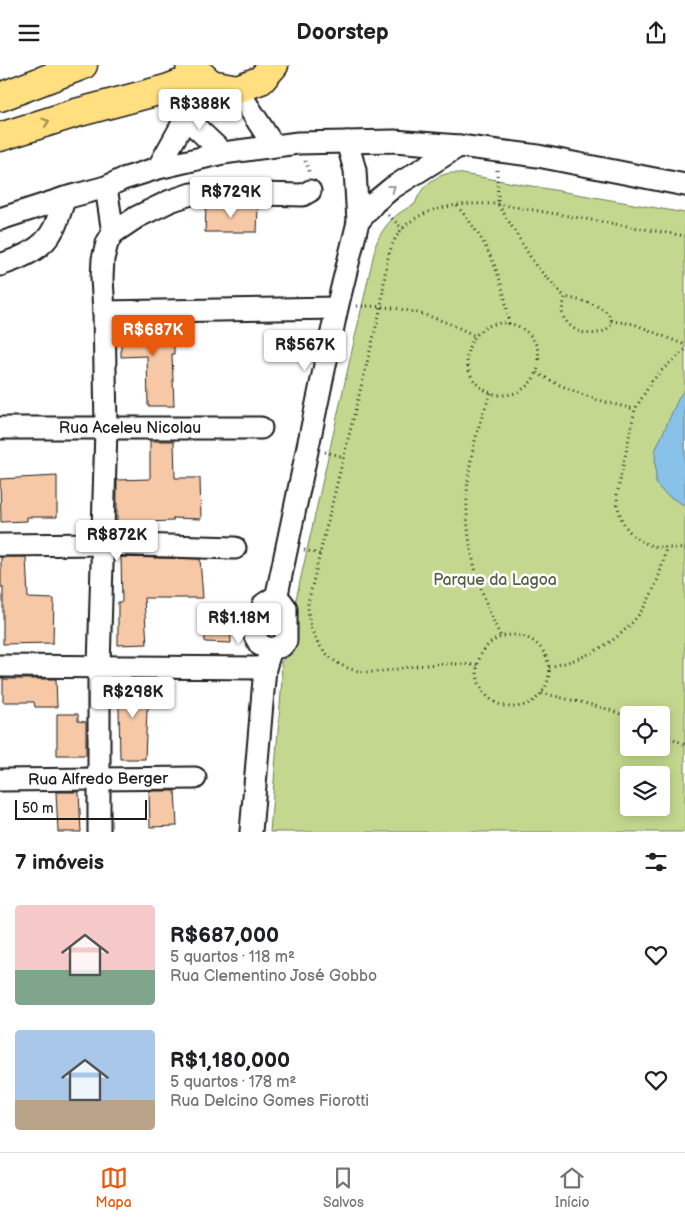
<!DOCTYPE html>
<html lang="pt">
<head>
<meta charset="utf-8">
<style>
	:root { --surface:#fff; --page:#f6f6f6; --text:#202124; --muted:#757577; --line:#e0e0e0; --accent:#ea580c }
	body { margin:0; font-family:"Balsamiq Sans",sans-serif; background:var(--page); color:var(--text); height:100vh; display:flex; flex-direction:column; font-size:19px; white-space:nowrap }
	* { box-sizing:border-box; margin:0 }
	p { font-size:16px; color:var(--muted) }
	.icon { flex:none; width:28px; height:28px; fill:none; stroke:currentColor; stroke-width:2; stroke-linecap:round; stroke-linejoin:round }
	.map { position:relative; height:767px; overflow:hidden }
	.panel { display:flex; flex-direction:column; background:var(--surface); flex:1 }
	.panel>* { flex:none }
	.controls { position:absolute; left:620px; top:641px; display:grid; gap:10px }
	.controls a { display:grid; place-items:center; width:50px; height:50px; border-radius:5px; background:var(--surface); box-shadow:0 2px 12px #0003; font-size:25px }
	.scale { position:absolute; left:15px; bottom:12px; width:132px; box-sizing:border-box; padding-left:5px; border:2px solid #1c1c1c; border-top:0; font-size:14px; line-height:18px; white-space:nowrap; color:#1c1c1c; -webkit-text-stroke:4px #fff; paint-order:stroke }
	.price { position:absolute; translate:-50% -42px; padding:0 11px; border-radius:5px; background:#fff; color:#222; font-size:16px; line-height:32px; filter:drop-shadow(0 1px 2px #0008) }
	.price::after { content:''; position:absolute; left:50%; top:30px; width:15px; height:11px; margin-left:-8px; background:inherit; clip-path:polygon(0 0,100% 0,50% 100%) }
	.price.on { background:var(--accent); color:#fff }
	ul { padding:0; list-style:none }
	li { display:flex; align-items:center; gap:15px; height:125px; padding:0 15px }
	li span { display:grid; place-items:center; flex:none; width:140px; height:100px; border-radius:5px; color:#555 }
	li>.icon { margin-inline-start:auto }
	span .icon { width:60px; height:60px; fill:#fffc; stroke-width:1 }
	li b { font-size:21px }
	h2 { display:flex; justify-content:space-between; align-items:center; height:60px; padding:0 15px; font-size:21px }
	header { display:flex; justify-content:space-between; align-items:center; height:65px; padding:0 15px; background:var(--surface); font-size:22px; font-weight:700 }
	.menu { display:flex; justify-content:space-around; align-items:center; height:70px; border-top:1px solid var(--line); background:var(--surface); font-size:14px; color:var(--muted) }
	.menu a { display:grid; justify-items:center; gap:2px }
	.menu .on { color:var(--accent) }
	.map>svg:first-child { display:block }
	.green { fill:#c3d88e; stroke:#707a55; fill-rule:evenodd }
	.water { fill:#89c2e8; stroke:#5d8096 }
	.building { fill:#f6c8a6; stroke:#1c1c1c }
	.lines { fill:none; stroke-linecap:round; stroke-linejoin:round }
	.street-casing { stroke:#1c1c1c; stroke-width:25 }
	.highway-casing { stroke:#1c1c1c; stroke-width:31 }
	.path { stroke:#1c1c1c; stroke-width:3; stroke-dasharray:1 4; stroke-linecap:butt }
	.street { stroke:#fff; stroke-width:21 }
	.highway { stroke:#ffdf80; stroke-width:28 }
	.oneway { stroke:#998753 }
	.oneway2 { stroke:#999 }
	.labels { text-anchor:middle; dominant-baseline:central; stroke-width:5; stroke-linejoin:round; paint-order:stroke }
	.street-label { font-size:16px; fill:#1c1c1c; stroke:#fff }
	.park-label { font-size:16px; fill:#565e44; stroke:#fff }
</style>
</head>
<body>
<header><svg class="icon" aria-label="menu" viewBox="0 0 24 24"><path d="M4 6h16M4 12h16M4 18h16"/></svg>Doorstep<svg class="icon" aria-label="share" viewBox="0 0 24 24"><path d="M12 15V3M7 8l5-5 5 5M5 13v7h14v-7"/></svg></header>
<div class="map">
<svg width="685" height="767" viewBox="0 0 685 767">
	<rect width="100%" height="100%" fill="#fff"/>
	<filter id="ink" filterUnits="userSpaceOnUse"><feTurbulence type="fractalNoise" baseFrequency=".02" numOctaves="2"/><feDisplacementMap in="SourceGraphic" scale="10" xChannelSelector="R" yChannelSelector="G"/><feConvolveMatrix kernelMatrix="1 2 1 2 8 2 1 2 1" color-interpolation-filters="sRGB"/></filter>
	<g filter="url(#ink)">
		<path class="green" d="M 449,108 L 457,108 L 685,148 L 685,767 L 270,767 L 282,615 L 281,597 C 297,582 300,564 294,543 L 376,179 C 384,159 396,148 415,139 C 421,122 431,113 449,108 ZM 629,650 L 661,650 L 661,682 L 629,682 ZM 629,710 L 661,710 L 661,742 L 629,742 Z"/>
		<path class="water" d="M 685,324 L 685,441 L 664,428 L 656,419 L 655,386 L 679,332 Z"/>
		<g class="building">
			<path d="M 206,141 L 258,142 L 257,167 L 205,167 Z"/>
			<path d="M 174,258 L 174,289 L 172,289 L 174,341 L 148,341 L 147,291 L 121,292 L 121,259 Z"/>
			<path d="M 150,376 L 174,376 L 175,413 L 200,413 L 201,454 L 173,453 L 173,456 L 117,458 L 117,415 L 150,414 Z"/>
			<path d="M 57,411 L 57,452 L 27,452 L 27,456 L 1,457 L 0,414 Z"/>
			<path d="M 1,492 L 26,492 L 28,533 L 54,534 L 53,578 L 3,579 L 3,522 L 1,522 Z"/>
			<path d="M 121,492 L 200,494 L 203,533 L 144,533 L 147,579 L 118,580 L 118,537 L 122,537 Z"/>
			<path d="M 204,542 L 229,543 L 231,578 L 205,577 Z"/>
			<path d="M 3,614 L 56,614 L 57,642 L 35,642 L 34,637 L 3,637 Z"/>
			<path d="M 120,614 L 147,615 L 148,645 L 147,645 L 145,694 L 120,694 L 119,643 Z"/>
			<path d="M 57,649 L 78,649 L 78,656 L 86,657 L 86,690 L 57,690 Z"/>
			<path d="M 149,726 L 175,726 L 177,761 L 150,762 Z"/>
			<path d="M 56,727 L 79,727 L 81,767 L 58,767 Z"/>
		</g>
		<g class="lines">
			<defs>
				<g id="street">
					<path d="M 237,24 L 273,80"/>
					<path d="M 186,53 L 223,88"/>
					<path d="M 158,103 L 186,53 L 191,37 L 189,16"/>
					<path d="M 106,122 L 113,168"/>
					<path d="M 0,154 L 65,133 L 106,122 L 123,114 L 158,103 L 223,88 L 298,78 L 394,76 L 459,81 L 538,91 L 685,120"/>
					<path d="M 358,157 L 375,137 L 392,123 L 459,81"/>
					<path d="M 0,200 C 21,193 44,184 54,163 C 59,153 61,142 65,133"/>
					<path d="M 104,247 L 337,243"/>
					<path id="s1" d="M 0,363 L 261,363"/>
					<path d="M 0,480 L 102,479 L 235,483"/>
					<path d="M 272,534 L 281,536 L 286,543 L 286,576 L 282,581 L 271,584 L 260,580 L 255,571 L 264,539 Z"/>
					<path d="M 276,534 L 337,243 L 358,157 L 355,105 L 347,77"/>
					<path d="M 0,601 L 265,603"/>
					<path id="s2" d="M 0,715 L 195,713"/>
					<path d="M 99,767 L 99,601 L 106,364 L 104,247 L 102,213 L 103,194 L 107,178 L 113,168 L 137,152 L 170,136 L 191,129 L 212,128 L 303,130 L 310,126"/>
					<path d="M 251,767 L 265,603 L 271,584"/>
				</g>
				<g id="highway">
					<path d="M 190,0 L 211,19 L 237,24 L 261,15 L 274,0"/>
					<path d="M 0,32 L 83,0"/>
					<path d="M 0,72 L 76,48 L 166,24 L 201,11"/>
				</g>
			</defs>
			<use href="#street" class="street-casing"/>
			<use href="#highway" class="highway-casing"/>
			<g class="path">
				<path d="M 305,96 L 310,108"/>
				<path d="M 497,105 L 498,139 L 536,201 L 565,232 C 564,238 561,246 563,251 C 565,256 569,260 573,263 C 595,278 627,260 602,244 C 592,237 577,235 565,232"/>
				<path d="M 457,141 C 487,175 504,213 509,259"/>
				<path d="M 388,150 L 403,164"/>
				<path d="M 357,241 C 400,240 438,251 475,271"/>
				<path d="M 611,256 L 634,259 L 685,280"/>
				<circle cx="503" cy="294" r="36"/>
				<path d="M 685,285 L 663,304 L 652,316 L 635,344 L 617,430 C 617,454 629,474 653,481 C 663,483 675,483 685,484"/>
				<path d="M 537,308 C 568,326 600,337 635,344"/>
				<path d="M 491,328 C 455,415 460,488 501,572"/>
				<path d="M 325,387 L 344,392"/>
				<path d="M 304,485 L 320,489"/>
				<circle cx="513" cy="606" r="36"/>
				<path d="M 477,600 C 461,599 444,598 427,600 C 409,601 391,606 374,607 C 333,609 307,576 308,538 C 331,442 355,346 379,250 C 386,222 382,187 402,164 C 426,139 466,138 498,139 L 685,171"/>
				<path d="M 549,602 C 616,587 654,550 666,482"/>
				<path d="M 542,628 L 604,643 L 629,652"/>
				<path d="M 661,667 L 685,680"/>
			</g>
			<use href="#street" class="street"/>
			<use href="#highway" class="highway"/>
		</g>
		<defs><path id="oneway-chevron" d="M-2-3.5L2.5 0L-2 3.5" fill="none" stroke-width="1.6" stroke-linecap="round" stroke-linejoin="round" transform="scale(1.25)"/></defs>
		<use class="oneway" href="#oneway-chevron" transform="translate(46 57) rotate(-18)"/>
		<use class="oneway2" href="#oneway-chevron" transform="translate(392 123) rotate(-37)"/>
	</g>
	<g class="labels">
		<g class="street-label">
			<text stroke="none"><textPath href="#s1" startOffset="130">Rua Aceleu Nicolau</textPath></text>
			<text stroke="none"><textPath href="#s2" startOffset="98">Rua Alfredo Berger</textPath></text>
		</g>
		<g class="park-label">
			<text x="495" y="515">Parque da Lagoa</text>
		</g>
	</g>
</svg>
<div class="controls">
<a><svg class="icon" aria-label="locate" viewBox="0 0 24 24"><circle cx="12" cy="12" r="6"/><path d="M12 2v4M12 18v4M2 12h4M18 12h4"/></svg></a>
<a><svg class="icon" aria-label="layers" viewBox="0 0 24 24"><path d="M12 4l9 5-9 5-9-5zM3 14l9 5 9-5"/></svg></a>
</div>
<div class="scale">50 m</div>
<b class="price" style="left:200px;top:66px">R$388K</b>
<b class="price" style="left:231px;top:154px">R$729K</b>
<b class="price on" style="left:153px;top:292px">R$687K</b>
<b class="price" style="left:305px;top:307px">R$567K</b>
<b class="price" style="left:117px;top:497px">R$872K</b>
<b class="price" style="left:239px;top:580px">R$1.18M</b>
<b class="price" style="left:133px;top:654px">R$298K</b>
</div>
<section class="panel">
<h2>7 imóveis<svg class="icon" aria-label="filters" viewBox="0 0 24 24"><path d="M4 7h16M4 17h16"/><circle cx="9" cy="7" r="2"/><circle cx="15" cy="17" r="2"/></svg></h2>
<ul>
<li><span style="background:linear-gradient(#f6c9c9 65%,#7fa58c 0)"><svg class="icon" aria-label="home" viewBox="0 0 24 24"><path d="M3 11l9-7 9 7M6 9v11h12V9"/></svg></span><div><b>R$687,000</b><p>5 quartos · 118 m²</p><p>Rua Clementino José Gobbo</p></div><svg class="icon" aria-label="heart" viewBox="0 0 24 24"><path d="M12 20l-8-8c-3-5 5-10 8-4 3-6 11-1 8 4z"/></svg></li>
<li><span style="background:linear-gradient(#a9c7e8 70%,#b9a48a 0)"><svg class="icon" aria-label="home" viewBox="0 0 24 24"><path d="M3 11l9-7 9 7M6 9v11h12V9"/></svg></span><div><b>R$1,180,000</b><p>5 quartos · 178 m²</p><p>Rua Delcino Gomes Fiorotti</p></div><svg class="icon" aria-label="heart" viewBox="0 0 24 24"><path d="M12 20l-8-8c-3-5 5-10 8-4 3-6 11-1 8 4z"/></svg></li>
</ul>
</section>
<nav class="menu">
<a class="on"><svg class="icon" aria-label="map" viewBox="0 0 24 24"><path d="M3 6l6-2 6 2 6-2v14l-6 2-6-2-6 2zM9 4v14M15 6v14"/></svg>Mapa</a>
<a><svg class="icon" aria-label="saved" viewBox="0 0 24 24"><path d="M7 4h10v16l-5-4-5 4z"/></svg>Salvos</a>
<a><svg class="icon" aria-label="home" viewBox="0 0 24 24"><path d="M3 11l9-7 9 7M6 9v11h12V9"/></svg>Início</a>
</nav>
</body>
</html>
